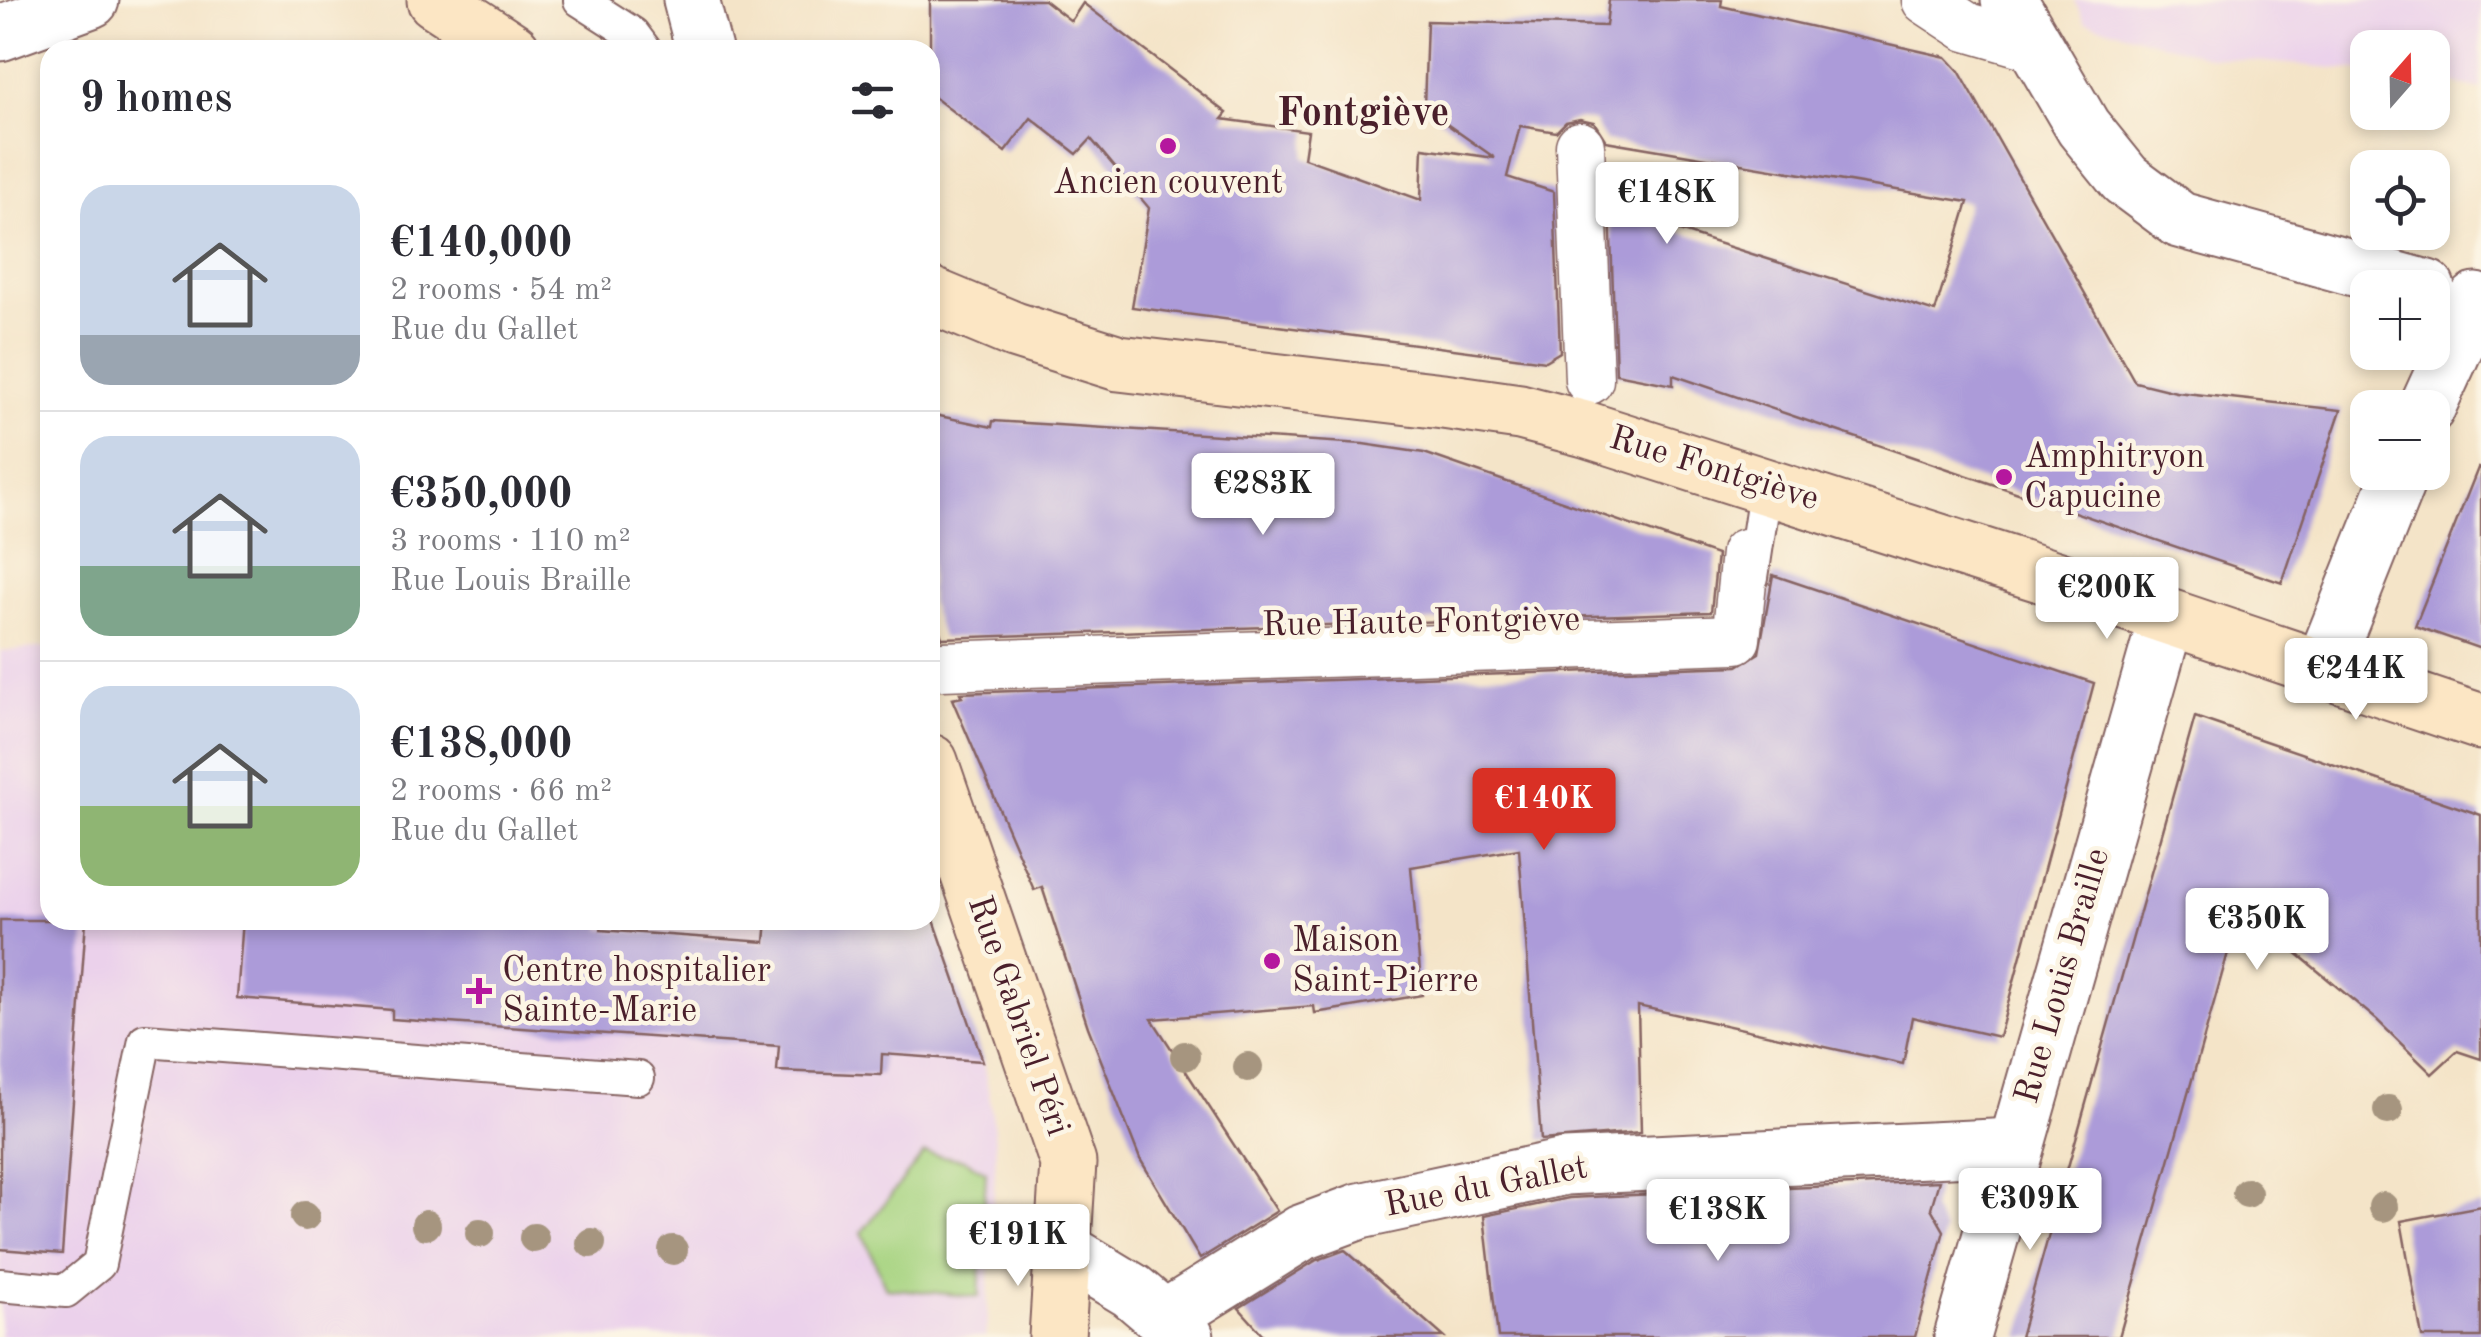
<!DOCTYPE html>
<html lang="en">
<head>
<meta charset="utf-8">
<style>
	:root { --surface:#fff; --page:#f2f2f3; --text:#2b2b33; --muted:#7c7c81; --line:#e1e1e2; --accent:#d93025 }
	body { margin:0; font-family:"Old Standard TT",serif; background:var(--page); color:var(--text); height:100vh; display:flex; flex-direction:column; font-size:38px; white-space:nowrap }
	* { box-sizing:border-box; margin:0 }
	p { font-size:32px; color:var(--muted) }
	.icon { flex:none; width:55px; height:55px; fill:none; stroke:currentColor; stroke-width:2; stroke-linecap:round; stroke-linejoin:round }
	.map { position:relative; flex:1; overflow:hidden }
	.details { position:absolute; left:40px; top:40px; width:900px; height:890px; display:flex; flex-direction:column; background:var(--surface); border-radius:30px; box-shadow:0 5px 15px #0003 }
	.details>* { flex:none }
	.needle { width:65px; rotate:20deg }
	.controls { position:absolute; left:2350px; top:30px; display:grid; gap:20px }
	.controls a { display:grid; place-items:center; width:100px; height:100px; border-radius:20px; background:var(--surface); box-shadow:0 5px 15px #0003; font-size:50px }
	.price { position:absolute; translate:-50% -85px; padding:0 22px; border-radius:10px; background:#fff; color:#222; font-size:32px; line-height:65px; filter:drop-shadow(0 2px 5px #0008) }
	.price::after { content:''; position:absolute; left:50%; top:60px; width:30px; height:22px; margin-left:-15px; background:inherit; clip-path:polygon(0 0,100% 0,50% 100%) }
	.price.selected { background:var(--accent); color:#fff }
	ul { padding:0; list-style:none }
	li { display:flex; align-items:center; gap:30px; height:250px; padding:0 40px }
	li+li { border-top:2px solid var(--line) }
	li span { display:grid; place-items:center; flex:none; width:280px; height:200px; border-radius:30px; color:#555 }
	li>.icon { margin-inline-start:auto }
	span .icon { width:120px; height:120px; fill:#fffc; stroke-width:1 }
	li b { font-size:42px }
	h2 { display:flex; justify-content:space-between; align-items:center; height:120px; padding:0 40px; font-size:42px }
	.map>svg:first-child { display:block }
	.built { fill:#ebd1eb }
	.green { fill:#a6d380; stroke:#787956; stroke-width:2.5 }
	.building { fill:#ac9bd9 }
	.lines { fill:none; stroke-linecap:round; stroke-linejoin:round }
	.service-casing { stroke:#866462; stroke-width:36 }
	.pedestrian-casing { stroke:#866462; stroke-width:51 }
	.minor-casing { stroke:#866462; stroke-width:59 }
	.tertiary-casing { stroke:#866462; stroke-width:59 }
	.secondary-casing { stroke:#866462; stroke-width:59 }
	.service { stroke:#fff; stroke-width:32 }
	.pedestrian { stroke:#fff; stroke-width:48 }
	.minor { stroke:#fff; stroke-width:55 }
	.tertiary { stroke:#fff; stroke-width:55 }
	.secondary { stroke:#fce6c4; stroke-width:55 }
	.tree { fill:#a6957f }
	.poi-dot { fill:#b5179e; stroke:#fcf5e5; stroke-width:4 }
	.labels { text-anchor:middle; dominant-baseline:central; stroke-width:9; stroke-linejoin:round; paint-order:stroke }
	.poi-label { font-size:35px; fill:#4a1f2b; stroke:#fcf5e5; text-anchor:start }
	.street-label { font-size:35px; fill:#4a1f2b; stroke:#fcf5e5 }
	.quarter-label { font-size:40px; font-weight:bold; fill:#4a1f2b; stroke:#fcf5e5 }
</style>
</head>
<body>
<div class="map">
<svg width="2481" height="1337" viewBox="0 0 2481 1337">
	<rect width="100%" height="100%" fill="#fcf5e5"/>
	<filter id="ink" filterUnits="userSpaceOnUse"><feTurbulence type="fractalNoise" baseFrequency=".01" numOctaves="2"/><feDisplacementMap in="SourceGraphic" scale="20" xChannelSelector="R" yChannelSelector="G"/><feConvolveMatrix kernelMatrix="1 2 1 2 8 2 1 2 1" color-interpolation-filters="sRGB"/></filter>
	<filter id="wash" filterUnits="userSpaceOnUse"><feTurbulence type="fractalNoise" baseFrequency=".0048" numOctaves="4" result="noise"/><feDisplacementMap in="SourceGraphic" scale="40" xChannelSelector="R" yChannelSelector="G"/><feGaussianBlur stdDeviation="2.25" result="paint"/><feColorMatrix in="noise" values="0 0 0 0 0 0 0 0 0 0 0 0 0 0 0 0 0 1.4 0 .05"/><feComposite in="paint" operator="in"/></filter>
	<g filter="url(#wash)">
		<rect width="100%" height="100%" fill="#f4e4c8"/>
		<g class="built">
			<path d="M 2074,0 L 2481,0 L 2481,90 L 2433,78 L 2432,48 L 2368,48 L 2367,71 L 2210,57 L 2085,22 Z"/>
			<path d="M 50,647 L 50,920 L 930,920 L 930,908 L 983,1061 L 992,1111 L 996,1153 L 986,1337 L 0,1337 L 0,651 Z"/>
		</g>
		<path class="green" d="M 924,1153 L 965,1160 L 986,1172 L 979,1297 L 886,1288 L 862,1232 Z"/>
		<g id="blocks">
			<g class="building">
				<path d="M 930,0 L 1044,0 L 1071,21 L 1083,3 L 1227,113 L 1222,119 L 1308,131 L 1304,158 L 1421,200 L 1423,148 L 1495,158 L 1424,108 L 1427,21 L 1606,26 L 1609,0 L 1722,0 L 1721,6 L 1946,57 L 1959,71 L 2135,382 L 2176,392 L 2341,410 L 2282,583 L 1673,375 L 1673,385 L 1616,374 L 1610,209 L 1935,312 L 1968,202 L 1606,141 L 1594,122 L 1580,119 L 1566,122 L 1556,132 L 1520,126 L 1507,177 L 1554,192 L 1560,352 L 1545,361 L 1132,307 L 1149,208 L 1091,139 L 1077,154 L 1031,118 L 1005,152 L 930,94 Z"/>
				<path d="M 930,414 L 992,427 L 993,421 L 1363,444 L 1424,453 L 1717,555 L 1711,612 L 942,638 L 930,603 Z"/>
				<path d="M 2478,468 L 2481,469 L 2481,649 L 2415,626 Z"/>
				<path d="M 1773,575 L 2094,683 L 1999,1037 L 1912,1017 L 1903,1064 L 1638,1006 L 1641,1132 L 1541,1140 L 1519,849 L 1411,867 L 1422,995 L 1315,1013 L 1314,1006 L 1152,1019 L 1277,1211 L 1200,1259 L 1140,1159 L 1088,1027 L 1042,887 L 1034,890 L 952,699 L 962,697 L 960,693 L 1738,666 L 1759,653 Z"/>
				<path d="M 2195,717 L 2481,815 L 2481,1059 L 2457,1051 L 2432,1074 L 2377,1020 L 2241,907 L 2119,1337 L 2020,1337 Z"/>
				<path d="M 0,920 L 86,920 L 62,1254 L 0,1249 Z"/>
				<path d="M 243,920 L 602,920 L 601,930 L 765,942 L 767,920 L 934,920 L 983,1061 L 882,1054 L 881,1075 L 777,1071 L 779,1046 L 392,1019 L 392,1010 L 237,998 Z"/>
				<path d="M 1939,1181 L 1931,1208 L 1944,1231 L 1915,1337 L 1498,1337 L 1484,1216 L 1569,1198 Z"/>
				<path d="M 2481,1206 L 2481,1337 L 2422,1337 L 2401,1221 Z"/>
				<path d="M 1345,1250 L 1361,1264 L 1444,1337 L 1265,1337 L 1239,1308 L 1315,1261 Z"/>
			</g>
		</g>
	</g>
	<g filter="url(#ink)">
		<use href="#blocks" fill-opacity="0" stroke="#866462" stroke-width="2.5"/>
		<g class="lines">
			<defs>
				<g id="service">
					<path d="M 580,0 L 633,34 L 645,50"/>
					<path d="M 1752,577 L 1766,484"/>
					<path d="M 0,1285 L 66,1291 L 99,1264 L 145,1040 L 638,1078"/>
				</g>
				<g id="pedestrian">
					<path d="M 1926,0 L 1967,27 L 2036,47"/>
					<path d="M 1580,146 L 1589,380"/>
					<path d="M 942,666 L 1736,639 L 1745,553"/>
				</g>
				<g id="minor">
					<path d="M 2009,0 L 2083,127 L 2125,179 L 2180,220 L 2427,288"/>
					<path d="M 0,33 L 91,0"/>
					<path d="M 2427,408 L 2476,301"/>
					<path d="M 2323,667 L 2401,472"/>
					<path d="M 1064,1250 L 1132,1291 L 1186,1337"/>
					<path d="M 1165,1318 L 1301,1233 L 1360,1211 L 1565,1167 L 2015,1146"/>
					<path d="M 1962,1337 L 2167,617"/>
				</g>
				<path id="tertiary" d="M 691,0 L 704,50"/>
				<g id="secondary">
					<path d="M 435,0 L 512,50"/>
					<path d="M 930,295 L 1014,330 L 1119,363 L 1443,401 L 1520,412 L 1585,429 L 2056,579 L 2481,722"/>
					<path d="M 930,762 L 1068,1163 L 1057,1337"/>
				</g>
			</defs>
			<use href="#service" class="service-casing"/>
			<use href="#pedestrian" class="pedestrian-casing"/>
			<use href="#minor" class="minor-casing"/>
			<use href="#tertiary" class="tertiary-casing"/>
			<use href="#secondary" class="secondary-casing"/>
			<use href="#service" class="service"/>
			<use href="#pedestrian" class="pedestrian"/>
			<use href="#minor" class="minor"/>
			<use href="#tertiary" class="tertiary"/>
			<use href="#secondary" class="secondary"/>
		</g>
		<g class="tree">
			<circle cx="1185" cy="1056" r="15"/>
			<circle cx="1248" cy="1067" r="15"/>
			<circle cx="2388" cy="1110" r="15"/>
			<circle cx="2247" cy="1193" r="15"/>
			<circle cx="2383" cy="1207" r="15"/>
			<circle cx="305" cy="1216" r="15"/>
			<circle cx="426" cy="1225" r="15"/>
			<circle cx="480" cy="1233" r="15"/>
			<circle cx="534" cy="1238" r="15"/>
			<circle cx="591" cy="1243" r="15"/>
			<circle cx="673" cy="1250" r="15"/>
		</g>
	</g>
	<g class="poi-dot">
		<circle cx="1168" cy="146" r="10"/>
		<circle cx="2004" cy="477" r="10"/>
		<circle cx="1272" cy="961" r="10"/>
		<path d="M474 976h10v10h10v10h-10v10h-10v-10h-10v-10h10z"/>
	</g>
	<g class="labels">
		<g class="poi-label">
			<text x="1168" y="183" text-anchor="middle">Ancien couvent</text>
			<text x="2024" y="457">Amphitryon<tspan x="2024" dy="40">Capucine</tspan></text>
			<text x="1292" y="941">Maison<tspan x="1292" dy="40">Saint-Pierre</tspan></text>
			<text x="502" y="971">Centre hospitalier<tspan x="502" dy="40">Sainte-Marie</tspan></text>
		</g>
		<g class="street-label">
			<text transform="translate(1714 469) rotate(17)">Rue Fontgiève</text>
			<text transform="translate(1421 623) rotate(-1)">Rue Haute Fontgiève</text>
			<text transform="translate(2063 976) rotate(-74)">Rue Louis Braille</text>
			<text transform="translate(1018 1016) rotate(71)">Rue Gabriel Péri</text>
			<text transform="translate(1486 1187) rotate(-11)">Rue du Gallet</text>
		</g>
		<g class="quarter-label">
			<text x="1363" y="115">Fontgiève</text>
		</g>
	</g>
</svg>
<div class="controls">
<a><svg class="needle" viewBox="-14 -14 28 28"><path d="M0-13l5 13h-10z" fill="#e53935"/><path d="M0 13l5-13h-10z" fill="#7c7c81"/></svg></a>
<a><svg class="icon" aria-label="locate" viewBox="0 0 24 24"><circle cx="12" cy="12" r="6"/><path d="M12 2v4M12 18v4M2 12h4M18 12h4"/></svg></a>
<a>+</a>
<a>−</a>
</div>
<b class="price" style="left:1667px;top:247px">€148K</b>
<b class="price" style="left:1263px;top:538px">€283K</b>
<b class="price" style="left:2107px;top:642px">€200K</b>
<b class="price" style="left:2356px;top:723px">€244K</b>
<b class="price selected" style="left:1544px;top:853px">€140K</b>
<b class="price" style="left:2257px;top:973px">€350K</b>
<b class="price" style="left:2030px;top:1253px">€309K</b>
<b class="price" style="left:1718px;top:1264px">€138K</b>
<b class="price" style="left:1018px;top:1289px">€191K</b>
<section class="details">
<h2>9 homes<svg class="icon" aria-label="filters" viewBox="0 0 24 24"><path d="M4 7h16M4 17h16"/><circle cx="9" cy="7" r="2"/><circle cx="15" cy="17" r="2"/></svg></h2>
<ul>
<li><span style="background:linear-gradient(#c9d6e8 75%,#9aa5b1 0)"><svg class="icon" aria-label="home" viewBox="0 0 24 24"><path d="M3 11l9-7 9 7M6 9v11h12V9"/></svg></span><div><b>€140,000</b><p>2 rooms · 54 m²</p><p>Rue du Gallet</p></div></li>
<li><span style="background:linear-gradient(#c9d6e8 65%,#7fa58c 0)"><svg class="icon" aria-label="home" viewBox="0 0 24 24"><path d="M3 11l9-7 9 7M6 9v11h12V9"/></svg></span><div><b>€350,000</b><p>3 rooms · 110 m²</p><p>Rue Louis Braille</p></div></li>
<li><span style="background:linear-gradient(#c9d6e8 60%,#8fb573 0)"><svg class="icon" aria-label="home" viewBox="0 0 24 24"><path d="M3 11l9-7 9 7M6 9v11h12V9"/></svg></span><div><b>€138,000</b><p>2 rooms · 66 m²</p><p>Rue du Gallet</p></div></li>
</ul>
</section>
</div>
</body>
</html>
